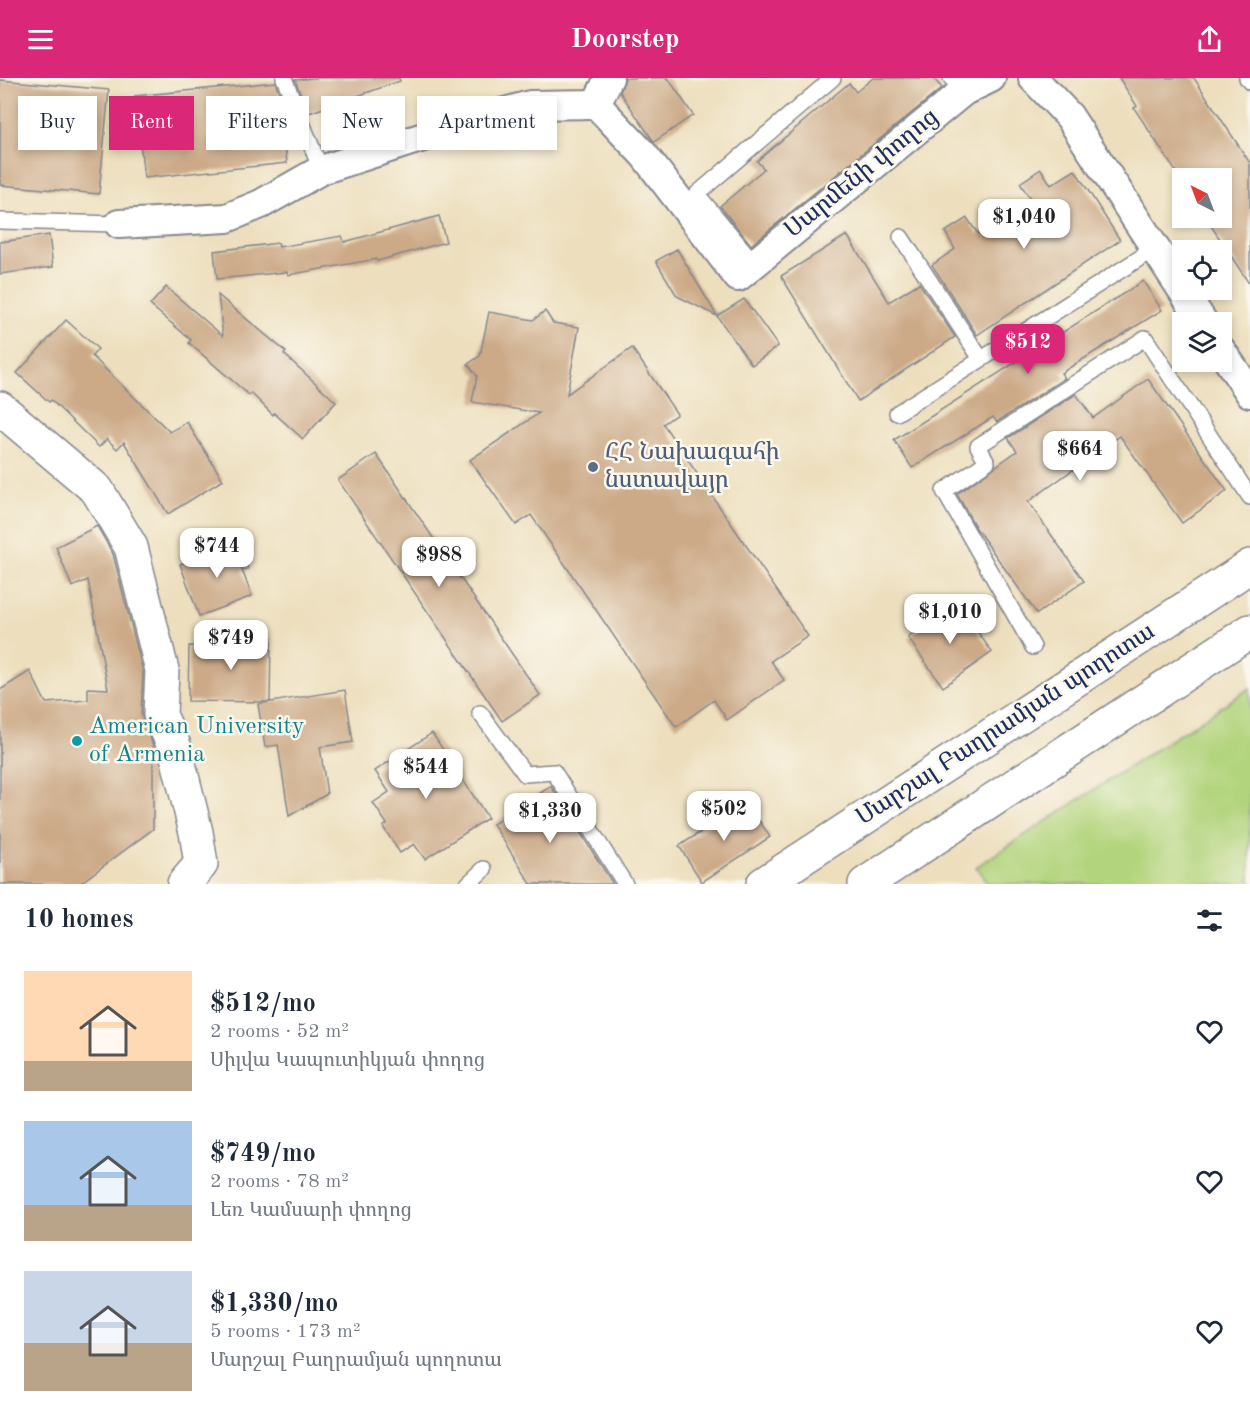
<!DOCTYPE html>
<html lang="en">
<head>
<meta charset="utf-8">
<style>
	:root { --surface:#fff; --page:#f2f2f3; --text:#1f2937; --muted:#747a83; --accent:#db2777 }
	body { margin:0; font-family:"Old Standard TT","Noto Serif Armenian",serif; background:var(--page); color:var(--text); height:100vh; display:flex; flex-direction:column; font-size:22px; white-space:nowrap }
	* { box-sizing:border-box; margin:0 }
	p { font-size:20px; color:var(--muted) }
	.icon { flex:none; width:33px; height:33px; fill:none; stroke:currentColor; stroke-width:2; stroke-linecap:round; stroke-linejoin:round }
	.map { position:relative; height:806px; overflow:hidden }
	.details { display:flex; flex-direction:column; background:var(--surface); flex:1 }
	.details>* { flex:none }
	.top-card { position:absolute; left:18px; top:18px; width:600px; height:54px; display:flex; gap:12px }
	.needle { width:39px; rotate:318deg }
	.controls { position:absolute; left:1172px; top:90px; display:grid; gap:12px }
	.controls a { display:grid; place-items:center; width:60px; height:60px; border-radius:0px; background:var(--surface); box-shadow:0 3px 9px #0003; font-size:30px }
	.price { position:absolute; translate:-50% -51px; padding:0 14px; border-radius:12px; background:#fff; color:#222; font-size:20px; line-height:39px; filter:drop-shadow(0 2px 3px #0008) }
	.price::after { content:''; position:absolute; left:50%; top:36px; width:18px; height:14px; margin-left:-9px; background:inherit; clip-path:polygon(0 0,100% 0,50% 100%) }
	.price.on { background:var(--accent); color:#fff }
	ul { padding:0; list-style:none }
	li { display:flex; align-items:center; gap:18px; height:150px; padding:0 24px }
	li span { display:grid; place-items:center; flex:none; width:168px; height:120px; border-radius:0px; color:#555 }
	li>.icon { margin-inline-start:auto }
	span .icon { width:72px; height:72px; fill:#fffc; stroke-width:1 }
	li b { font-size:26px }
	h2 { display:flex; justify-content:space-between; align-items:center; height:72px; padding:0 24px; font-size:26px }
	.chip { padding:0 21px; border-radius:0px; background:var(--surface); box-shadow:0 3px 9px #0003; font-size:21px; line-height:54px }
	.chip.on { background:var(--accent); color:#fff }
	header { display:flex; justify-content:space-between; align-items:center; height:78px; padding:0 24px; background:var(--accent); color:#fff; font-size:27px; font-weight:700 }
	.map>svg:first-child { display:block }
	.green { fill:#b2d47d; stroke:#66826e; stroke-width:1.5 }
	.building { fill:#ca8 }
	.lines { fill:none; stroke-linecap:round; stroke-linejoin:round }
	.service-casing { stroke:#84878e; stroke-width:18 }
	.minor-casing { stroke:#84878e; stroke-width:32 }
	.tertiary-casing { stroke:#84878e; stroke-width:36 }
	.primary-casing { stroke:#84878e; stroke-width:36 }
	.service { stroke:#fff; stroke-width:15 }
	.minor { stroke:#fff; stroke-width:28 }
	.tertiary { stroke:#fff; stroke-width:33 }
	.primary { stroke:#fff; stroke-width:33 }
	.service-dot { fill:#5c6f8a; stroke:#fbf7ec; stroke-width:2 }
	.culture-dot { fill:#0f9aa8; stroke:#fbf7ec; stroke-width:2 }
	.labels { text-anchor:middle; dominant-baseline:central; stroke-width:5; stroke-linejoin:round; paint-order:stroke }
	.street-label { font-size:24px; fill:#1b2f5e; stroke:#fbf7ec }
	.service-label { font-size:24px; fill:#4e5e75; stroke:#fbf7ec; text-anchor:start }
	.culture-label { font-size:24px; fill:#0d838f; stroke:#fbf7ec; text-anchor:start }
</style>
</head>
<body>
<header><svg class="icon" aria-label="menu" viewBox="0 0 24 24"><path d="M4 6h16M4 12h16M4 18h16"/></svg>Doorstep<svg class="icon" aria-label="share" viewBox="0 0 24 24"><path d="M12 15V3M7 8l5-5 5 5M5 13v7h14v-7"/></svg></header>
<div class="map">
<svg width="1250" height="806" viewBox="0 0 1250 806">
	<rect width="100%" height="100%" fill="#fbf7ec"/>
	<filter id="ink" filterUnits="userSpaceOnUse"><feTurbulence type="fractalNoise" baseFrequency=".0167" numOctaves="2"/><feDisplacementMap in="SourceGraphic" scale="12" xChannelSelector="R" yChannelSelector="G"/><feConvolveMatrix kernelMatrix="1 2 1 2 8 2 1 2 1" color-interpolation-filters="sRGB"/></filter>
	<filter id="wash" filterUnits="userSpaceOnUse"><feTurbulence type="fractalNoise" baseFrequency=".008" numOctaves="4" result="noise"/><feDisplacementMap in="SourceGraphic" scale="24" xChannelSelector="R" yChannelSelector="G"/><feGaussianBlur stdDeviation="1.35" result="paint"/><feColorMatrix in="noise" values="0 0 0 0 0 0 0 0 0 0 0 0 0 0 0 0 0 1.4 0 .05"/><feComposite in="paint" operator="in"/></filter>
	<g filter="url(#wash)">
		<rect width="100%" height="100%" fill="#eddfbe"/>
		<path class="green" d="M 1250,610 L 1250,806 L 988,806 L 976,789 Z"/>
		<g id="blocks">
			<g class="building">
				<path d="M 312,0 L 399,0 L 400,3 L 309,35 L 295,2 Z"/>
				<path d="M 625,0 L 668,0 L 693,37 L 654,64 L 620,14 Z"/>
				<path d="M 873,0 L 933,0 L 942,10 L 751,167 L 720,128 L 764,91 L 757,83 L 849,5 L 856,14 Z"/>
				<path d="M 1119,0 L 1194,0 L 1250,85 L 1250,207 L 1206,140 L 1221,140 L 1221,100 L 1182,100 L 1182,103 L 1134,30 L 1137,28 Z"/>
				<path d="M 0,2 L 109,12 L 99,116 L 0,107 Z"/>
				<path d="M 275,4 L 290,42 L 283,44 L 287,85 L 144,100 L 135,18 Z"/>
				<path d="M 1041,91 L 1051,107 L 1075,92 L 1120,162 L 977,257 L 932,187 L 955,171 L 945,154 L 967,140 L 978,156 L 1030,121 L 1020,105 Z"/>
				<path d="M 439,138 L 446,164 L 377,183 L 376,181 L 288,197 L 287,194 L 217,201 L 214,173 L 278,165 L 279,169 L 342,158 L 344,164 Z"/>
				<path d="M 49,157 L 53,189 L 0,196 L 0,164 Z"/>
				<path d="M 847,157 L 889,224 L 919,205 L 955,259 L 858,323 L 781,198 Z"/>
				<path d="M 677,171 L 717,238 L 744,221 L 778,268 L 752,287 L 717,238 L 677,218 L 656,183 Z"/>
				<path d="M 1143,203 L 1162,232 L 1061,295 L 1065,300 L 997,344 L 993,339 L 912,390 L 894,362 Z"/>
				<path d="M 166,209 L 223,258 L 218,217 L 286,274 L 284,276 L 336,324 L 303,361 L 274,335 L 273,337 L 251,315 L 249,317 L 189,265 L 191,262 L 150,227 Z"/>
				<path d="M 545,233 L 553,245 L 579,249 L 567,316 L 632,270 L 677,336 L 663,346 L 808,558 L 771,583 L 784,602 L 727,642 L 714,622 L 676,649 L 531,437 L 516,447 L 470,382 L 539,335 L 472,324 L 477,298 L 468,286 L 480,278 L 489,234 L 533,242 Z"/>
				<path d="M 66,242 L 98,271 L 92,278 L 170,354 L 187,344 L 223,402 L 168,436 L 124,364 L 117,371 L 107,361 L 99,369 L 51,322 L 49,324 L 17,295 Z"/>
				<path d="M 1148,301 L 1227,413 L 1182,445 L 1120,358 L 1028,424 L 1084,503 L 1037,536 L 976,450 L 957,416 L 1017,373 L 1008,360 L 1076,316 L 1093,340 Z"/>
				<path d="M 376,376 L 540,617 L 502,643 L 338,402 Z"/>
				<path d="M 97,448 L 113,476 L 143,594 L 141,637 L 153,667 L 153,751 L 79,806 L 0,806 L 0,612 L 30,593 L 46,625 L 88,622 L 88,610 L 108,611 L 88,502 L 72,509 L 56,469 Z"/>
				<path d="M 238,465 L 248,491 L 242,492 L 252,518 L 199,538 L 180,486 Z"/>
				<path d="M 957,525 L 992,574 L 943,609 L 908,560 Z"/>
				<path d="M 207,560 L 271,561 L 270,624 L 188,623 L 189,568 L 210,569 Z"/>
				<path d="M 345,612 L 353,664 L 320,669 L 327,716 L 289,738 L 278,667 L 265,669 L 258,626 Z"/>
				<path d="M 432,655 L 488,740 L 425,781 L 414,766 L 400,775 L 383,749 L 387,746 L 373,725 L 389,714 L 375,693 Z"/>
				<path d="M 551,708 L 585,762 L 613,806 L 531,806 L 493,746 Z"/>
				<path d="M 747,724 L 770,759 L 702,804 L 679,768 Z"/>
			</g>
		</g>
	</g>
	<g filter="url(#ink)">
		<use href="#blocks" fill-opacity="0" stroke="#84878e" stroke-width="1.5"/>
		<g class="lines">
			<defs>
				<g id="service">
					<path d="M 284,0 L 321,92"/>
					<path d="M 951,0 L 964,13"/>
					<path d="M 1247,0 L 1250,4"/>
					<path d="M 0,143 L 119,146"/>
					<path d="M 901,159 L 981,281"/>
					<path d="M 754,185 L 697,116 L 833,0"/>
					<path d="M 897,335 L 1154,171"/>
					<path d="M 1033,569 L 944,413 L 987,384 L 978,368 L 1145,260 L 1250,419"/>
					<path d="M 480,635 L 525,696 L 554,694 L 625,806"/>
					<path d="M 468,806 L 484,791"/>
				</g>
				<g id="minor">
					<path d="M 1033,0 L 1069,38 L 1203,244"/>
					<path d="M 596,26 L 644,77 L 738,199 L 964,13 L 991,0"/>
					<path d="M 119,146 L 227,140 L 261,126 L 321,92 L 473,43 L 530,27 L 596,26 L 609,0"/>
					<path d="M 1221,272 L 1250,315"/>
				</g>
				<path id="tertiary" d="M 0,330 L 97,412 L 131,469 L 162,592 L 160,637 L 175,670 L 196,754 L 201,786 L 184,806"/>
				<g id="primary">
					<path d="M 763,806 L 1250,488"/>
					<path d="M 865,806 L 1250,553"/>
				</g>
			</defs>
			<use href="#service" class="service-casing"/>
			<use href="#minor" class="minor-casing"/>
			<use href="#tertiary" class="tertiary-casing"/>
			<use href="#primary" class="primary-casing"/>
			<use href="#service" class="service"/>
			<use href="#minor" class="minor"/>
			<use href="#tertiary" class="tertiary"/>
			<use href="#primary" class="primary"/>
		</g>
	</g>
	<circle class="service-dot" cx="593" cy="389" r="6"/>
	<circle class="culture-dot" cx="77" cy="663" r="6"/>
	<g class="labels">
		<g class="street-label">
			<text transform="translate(862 96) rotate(-39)">Սարմենի փողոց</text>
			<text transform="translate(1006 647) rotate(-33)">Մարշալ Բաղրամյան պողոտա</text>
		</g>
		<g class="service-label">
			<text x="605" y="375">ՀՀ Նախագահի<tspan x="605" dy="28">նստավայր</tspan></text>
		</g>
		<g class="culture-label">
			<text x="89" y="649">American University<tspan x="89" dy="28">of Armenia</tspan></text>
		</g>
	</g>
</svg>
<div class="controls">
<a><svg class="needle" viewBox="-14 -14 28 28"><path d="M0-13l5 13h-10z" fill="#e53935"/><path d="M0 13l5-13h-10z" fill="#747a83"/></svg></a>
<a><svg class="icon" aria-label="locate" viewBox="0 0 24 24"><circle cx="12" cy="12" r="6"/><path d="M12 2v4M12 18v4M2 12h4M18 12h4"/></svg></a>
<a><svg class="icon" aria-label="layers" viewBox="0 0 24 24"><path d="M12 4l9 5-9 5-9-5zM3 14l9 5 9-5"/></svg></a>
</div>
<b class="price" style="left:1024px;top:172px">$1,040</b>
<b class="price on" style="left:1028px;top:297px">$512</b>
<b class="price" style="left:1080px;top:404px">$664</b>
<b class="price" style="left:217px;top:501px">$744</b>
<b class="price" style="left:439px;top:510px">$988</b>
<b class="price" style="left:950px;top:567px">$1,010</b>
<b class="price" style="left:231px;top:593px">$749</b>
<b class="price" style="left:426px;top:722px">$544</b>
<b class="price" style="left:724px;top:764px">$502</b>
<b class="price" style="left:550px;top:766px">$1,330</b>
<div class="top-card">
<a class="chip">Buy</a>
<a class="chip on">Rent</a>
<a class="chip">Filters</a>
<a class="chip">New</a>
<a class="chip">Apartment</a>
</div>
</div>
<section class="details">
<h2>10 homes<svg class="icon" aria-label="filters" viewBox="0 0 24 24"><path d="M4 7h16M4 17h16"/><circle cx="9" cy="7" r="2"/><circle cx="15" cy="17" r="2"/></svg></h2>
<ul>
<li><span style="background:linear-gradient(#ffd9b3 75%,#b9a48a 0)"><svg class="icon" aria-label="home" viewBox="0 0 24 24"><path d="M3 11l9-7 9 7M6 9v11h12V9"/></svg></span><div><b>$512/mo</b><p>2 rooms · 52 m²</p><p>Սիլվա Կապուտիկյան փողոց</p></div><svg class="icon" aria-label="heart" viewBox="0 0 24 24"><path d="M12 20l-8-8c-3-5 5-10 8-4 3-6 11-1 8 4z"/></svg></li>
<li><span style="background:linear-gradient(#a9c7e8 70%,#b9a48a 0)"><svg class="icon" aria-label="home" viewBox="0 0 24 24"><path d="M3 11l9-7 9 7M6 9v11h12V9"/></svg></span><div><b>$749/mo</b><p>2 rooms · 78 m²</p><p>Լեռ Կամսարի փողոց</p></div><svg class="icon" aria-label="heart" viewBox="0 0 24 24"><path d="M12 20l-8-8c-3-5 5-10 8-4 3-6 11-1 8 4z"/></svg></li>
<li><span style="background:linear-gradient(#c9d6e8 60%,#b9a48a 0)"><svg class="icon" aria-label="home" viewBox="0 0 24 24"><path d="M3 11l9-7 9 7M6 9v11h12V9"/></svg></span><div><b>$1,330/mo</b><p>5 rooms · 173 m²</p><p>Մարշալ Բաղրամյան պողոտա</p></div><svg class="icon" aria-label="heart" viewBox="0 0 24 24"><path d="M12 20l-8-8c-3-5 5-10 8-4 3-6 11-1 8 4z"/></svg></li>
</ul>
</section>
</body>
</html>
